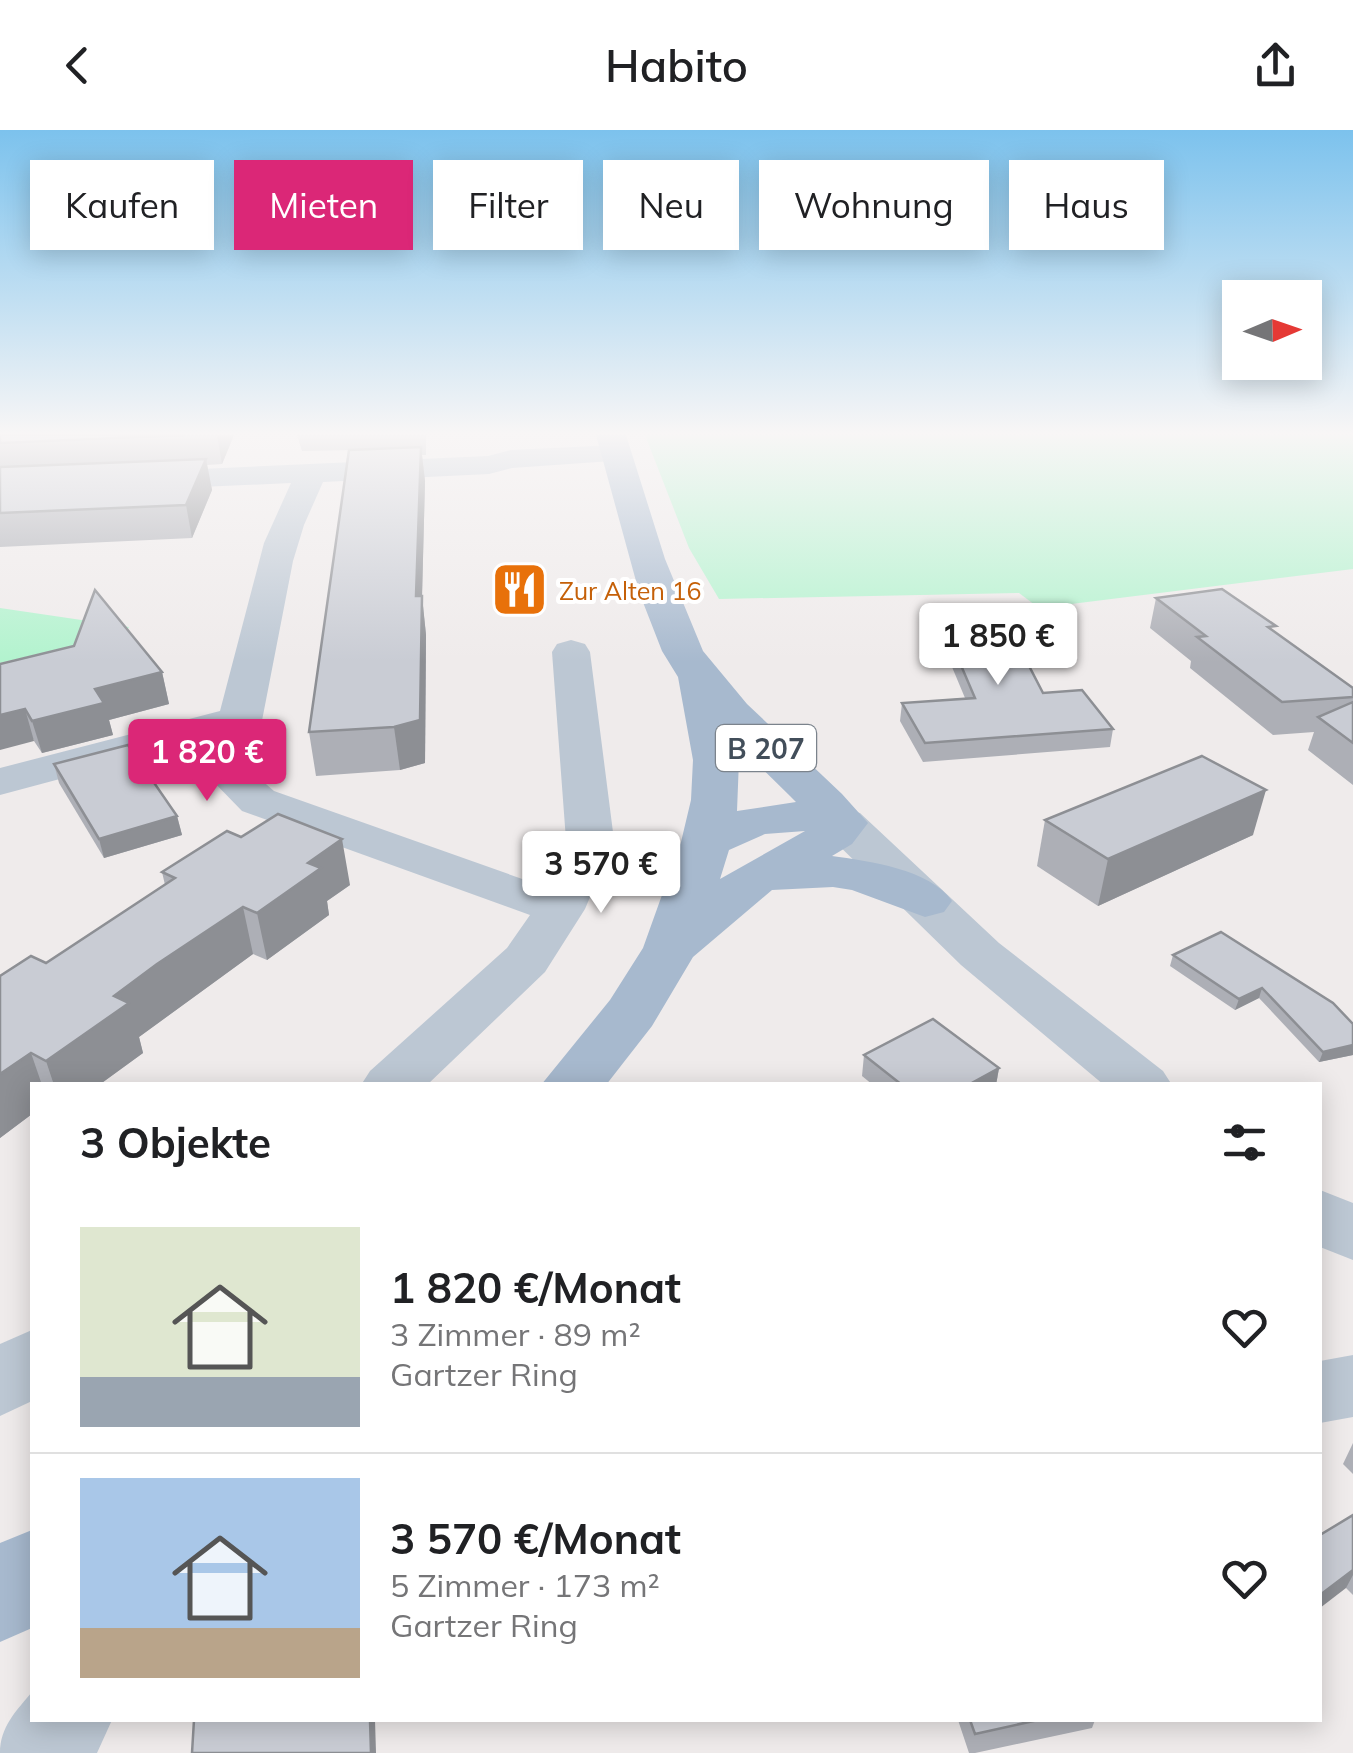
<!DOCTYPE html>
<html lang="de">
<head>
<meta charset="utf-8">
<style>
	:root { --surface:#fff; --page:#f6f6f6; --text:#202124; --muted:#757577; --line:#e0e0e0; --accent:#db2777 }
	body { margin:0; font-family:Mulish,sans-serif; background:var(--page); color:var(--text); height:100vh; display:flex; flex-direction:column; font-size:38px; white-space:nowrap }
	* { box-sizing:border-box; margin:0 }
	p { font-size:32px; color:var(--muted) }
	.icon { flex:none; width:55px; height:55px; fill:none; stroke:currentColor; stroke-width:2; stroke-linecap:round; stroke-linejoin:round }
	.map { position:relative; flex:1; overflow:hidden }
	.details { position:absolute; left:30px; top:952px; width:1292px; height:640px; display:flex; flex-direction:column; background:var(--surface); border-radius:0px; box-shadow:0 5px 25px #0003 }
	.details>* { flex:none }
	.hud { position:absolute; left:30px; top:30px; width:1295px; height:90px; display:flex; gap:20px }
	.needle { width:65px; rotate:88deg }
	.tools { position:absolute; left:1222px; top:150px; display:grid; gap:20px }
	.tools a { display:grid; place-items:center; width:100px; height:100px; border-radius:0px; background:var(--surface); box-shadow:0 5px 25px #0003; font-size:50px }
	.price { position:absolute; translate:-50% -85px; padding:0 22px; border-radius:10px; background:#fff; color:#222; font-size:32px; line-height:65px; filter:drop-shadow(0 2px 5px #0008) }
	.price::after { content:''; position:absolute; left:50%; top:60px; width:30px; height:22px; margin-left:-15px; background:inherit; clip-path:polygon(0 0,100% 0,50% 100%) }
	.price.selected { background:var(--accent); color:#fff }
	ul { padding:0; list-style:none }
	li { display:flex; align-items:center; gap:30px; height:250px; padding:0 50px }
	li+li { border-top:2px solid var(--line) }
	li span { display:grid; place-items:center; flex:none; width:280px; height:200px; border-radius:0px; color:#555 }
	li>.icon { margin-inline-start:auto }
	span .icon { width:120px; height:120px; fill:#fffc; stroke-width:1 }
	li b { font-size:42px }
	h2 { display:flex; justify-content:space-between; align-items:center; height:120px; padding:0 50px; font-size:42px }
	.tag { padding:0 35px; border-radius:0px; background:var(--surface); box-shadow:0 5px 25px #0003; font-size:35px; line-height:90px }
	.tag.selected { background:var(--accent); color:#fff }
	header { display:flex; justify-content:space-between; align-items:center; height:130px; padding:0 50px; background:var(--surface); font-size:45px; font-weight:600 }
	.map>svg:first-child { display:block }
	.green { fill:#b2f3ce }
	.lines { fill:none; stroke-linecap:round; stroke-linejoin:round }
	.street { fill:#bcc7d3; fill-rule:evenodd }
	.primary { fill:#a7b9ce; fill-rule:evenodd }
	.wall { fill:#adafb6 }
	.shaded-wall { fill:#8d8f94 }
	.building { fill:#c9ccd4; stroke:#8d8f94; stroke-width:2.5 }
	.labels { text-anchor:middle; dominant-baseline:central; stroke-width:8; stroke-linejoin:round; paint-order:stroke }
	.far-food-label { font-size:25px; fill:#c56008; stroke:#fff; text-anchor:start }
	.shield { fill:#fff; stroke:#7b838c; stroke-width:2.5 }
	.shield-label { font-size:28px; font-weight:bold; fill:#424e5a }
</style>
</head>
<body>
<header><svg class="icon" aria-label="back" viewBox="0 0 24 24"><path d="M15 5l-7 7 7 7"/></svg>Habito<svg class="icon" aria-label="share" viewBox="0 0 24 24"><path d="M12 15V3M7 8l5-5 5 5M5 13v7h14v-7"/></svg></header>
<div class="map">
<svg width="1353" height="1623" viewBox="0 0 1353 1623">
	<rect width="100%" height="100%" fill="#efebeb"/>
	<g class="green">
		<path d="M 645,305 L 1353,305 L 1353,439 L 1039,478 L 1019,463 L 719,469 L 689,418 Z"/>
		<path d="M 0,478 L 129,497 L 126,503 L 0,533 Z"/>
	</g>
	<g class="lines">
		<g class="street">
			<path d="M 616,315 L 626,318 L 631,324 L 626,330 L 512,338 L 489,344 L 323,352 L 304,395 L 293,431 L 252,642 L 274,661 L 545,757 L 566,710 L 552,522 L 557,514 L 571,510 L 585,514 L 590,522 L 614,710 L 585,779 L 545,842 L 427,955 L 361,955 L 370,941 L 507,818 L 530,785 L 242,681 L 207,645 L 213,608 L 0,665 L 0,638 L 220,581 L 264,413 L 291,353 L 0,366 L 0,348 L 488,326 L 511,320 Z"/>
			<path d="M 843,679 L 860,683 L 999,813 L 1163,941 L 1172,955 L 1104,955 L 961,835 L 826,703 L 820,693 L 826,683 Z"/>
			<path d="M 1320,1060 L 1353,1073 L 1353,1130 L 1320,1117 Z"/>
			<path d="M 32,1200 L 32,1271 L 0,1286 L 0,1214 Z"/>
			<path d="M 1353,1225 L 1353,1287 L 1320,1293 L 1320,1231 Z"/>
			<path d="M 32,1562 L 32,1590 L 112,1590 L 97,1623 L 0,1623 C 0,1597 16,1581 32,1562 Z"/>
		</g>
		<g class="primary">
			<path d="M 596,305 L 626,305 L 665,429 L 703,521 L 747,574 L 842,664 L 868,693 L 852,714 L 832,726 C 868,731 930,739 952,771 L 944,782 L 925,787 L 852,760 L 833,757 L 772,760 L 693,827 L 652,896 L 606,955 L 541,955 L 610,870 L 643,818 L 681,712 L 691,670 L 693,630 L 678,547 L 662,521 L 639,462 ZM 735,612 L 790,666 L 796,672 L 737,681 L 739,630 ZM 805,701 L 720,749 L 729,720 L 765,704 Z"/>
			<path d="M 32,1400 L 32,1498 L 0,1512 L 0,1413 Z"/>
		</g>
	</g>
	<g class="wall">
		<path d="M 0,305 L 234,305 L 222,334 L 207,335 L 212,360 L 192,408 L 0,417 Z"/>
		<path d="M 297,305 L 426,305 L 426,325 L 422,325 L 425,351 L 422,466 L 426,505 L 425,633 L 400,640 L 316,646 L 309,602 L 356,320 L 302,321 Z"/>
		<path d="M 1156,468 L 1274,502 L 1353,558 L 1353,655 L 1308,620 L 1314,602 L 1273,605 L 1190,538 L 1191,531 L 1150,498 Z"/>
		<path d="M 936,477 L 1043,563 L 1113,599 L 1110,617 L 923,632 L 900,591 L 902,573 L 965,568 L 934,494 Z"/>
		<path d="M 0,534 L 162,542 L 169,574 L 109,590 L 113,605 L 42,623 L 34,611 Z"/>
		<path d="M 54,634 L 177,686 L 182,705 L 104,728 L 59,653 Z"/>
		<path d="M 1045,690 L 1253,705 L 1098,776 L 1037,736 Z"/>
		<path d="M 162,742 L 350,755 L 327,771 L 329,785 L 267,830 L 253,824 L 139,907 L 143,923 L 99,955 L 32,955 L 32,984 L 0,1008 L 0,846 L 46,833 L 165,755 Z"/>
		<path d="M 1221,802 L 1353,894 L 1353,925 L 1319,932 L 1259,868 L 1235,880 L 1170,836 L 1173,825 Z"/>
		<path d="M 864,925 L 999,938 L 996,955 L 873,955 L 862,946 Z"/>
		<path d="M 1353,1313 L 1353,1344 L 1343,1334 Z"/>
		<path d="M 1353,1385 L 1353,1465 L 1346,1458 Z"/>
		<path d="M 958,1590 L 1095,1590 L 1092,1598 L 975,1623 L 969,1623 Z"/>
	</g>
	<g class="shaded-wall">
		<path d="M 217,305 L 234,305 L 222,334 Z"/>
		<path d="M 421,317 L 425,351 L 421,506 L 416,466 Z"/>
		<path d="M 206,329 L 212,360 L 192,408 L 186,375 Z"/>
		<path d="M 422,466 L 426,505 L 425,633 L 400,640 L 394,597 Z"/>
		<path d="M 162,542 L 169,574 L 109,590 L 113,605 L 42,623 L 32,591 L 95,559 Z"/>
		<path d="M 25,579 L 34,611 L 0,620 L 0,585 Z"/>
		<path d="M 1266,660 L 1253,705 L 1098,776 L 1108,729 Z"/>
		<path d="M 177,686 L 182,705 L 104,728 L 99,709 Z"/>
		<path d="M 342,709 L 350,755 L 327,771 L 329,785 L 267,830 L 257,783 L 308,733 Z"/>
		<path d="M 243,777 L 253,824 L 139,907 L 143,923 L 99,955 L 54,955 L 46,931 L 114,866 L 157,834 Z"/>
		<path d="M 1262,858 L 1259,868 L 1235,880 L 1239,869 Z"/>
		<path d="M 1353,915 L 1353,925 L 1319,932 L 1323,922 Z"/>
		<path d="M 31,923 L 42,955 L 32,955 L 32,984 L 0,1008 L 0,944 Z"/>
		<path d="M 999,938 L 996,955 L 968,955 Z"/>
		<path d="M 1353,1440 L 1353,1445 L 1346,1458 L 1320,1478 L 1320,1465 Z"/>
		<path d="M 370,1590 L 375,1590 L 376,1623 L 371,1623 Z"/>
	</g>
	<g class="building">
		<path d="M 0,305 L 185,305 L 0,313 Z"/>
		<path d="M 421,317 L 416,466 L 422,466 L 420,590 L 394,597 L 309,602 L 349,320 Z"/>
		<path d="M 206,329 L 186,375 L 0,383 L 0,337 Z"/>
		<path d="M 1222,459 L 1276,496 L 1268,497 L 1353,558 L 1353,567 L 1282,572 L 1197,507 L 1206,506 L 1156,468 Z"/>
		<path d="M 95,460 L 162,542 L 95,559 L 104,573 L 32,591 L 25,579 L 0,585 L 0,534 L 74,516 Z"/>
		<path d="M 998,476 L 1043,563 L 1082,560 L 1113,599 L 925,613 L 902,573 L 975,568 L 936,477 Z"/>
		<path d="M 1353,572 L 1353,613 L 1318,587 Z"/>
		<path d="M 128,615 L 177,686 L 99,709 L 54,634 Z"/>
		<path d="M 1202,626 L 1266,660 L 1108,729 L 1045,690 Z"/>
		<path d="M 278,684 L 342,709 L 308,733 L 321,738 L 257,783 L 243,777 L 157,834 L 114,866 L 129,873 L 46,931 L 31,923 L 0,944 L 0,846 L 31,826 L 46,833 L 175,748 L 162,742 L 227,701 L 241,707 Z"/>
		<path d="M 1221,802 L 1333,873 L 1353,894 L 1353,915 L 1323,922 L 1262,858 L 1239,869 L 1173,825 Z"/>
		<path d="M 933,889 L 999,938 L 968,955 L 902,955 L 864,925 Z"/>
		<path d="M 1353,1385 L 1353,1440 L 1320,1465 L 1320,1405 Z"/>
		<path d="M 194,1590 L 370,1590 L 371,1623 L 192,1623 Z"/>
		<path d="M 970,1590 L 1038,1590 L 975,1604 Z"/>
	</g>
	<linearGradient id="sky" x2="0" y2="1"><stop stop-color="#7cc2ed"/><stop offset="0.57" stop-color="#f8f6f6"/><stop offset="1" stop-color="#f8f6f6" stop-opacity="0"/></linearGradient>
	<rect width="1353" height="532" fill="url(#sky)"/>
	<defs>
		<symbol id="restaurant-square" viewBox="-11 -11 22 22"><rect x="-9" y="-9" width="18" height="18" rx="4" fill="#e8710a" stroke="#fff"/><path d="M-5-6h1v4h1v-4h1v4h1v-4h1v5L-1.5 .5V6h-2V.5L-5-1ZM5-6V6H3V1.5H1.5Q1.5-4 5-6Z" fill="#fff"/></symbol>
	</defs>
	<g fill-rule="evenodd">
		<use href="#restaurant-square" x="488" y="428" width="63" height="63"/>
	</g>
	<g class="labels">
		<g class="far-food-label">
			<text x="559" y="460">Zur Alten 16</text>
		</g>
		<rect class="shield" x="716" y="595" width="100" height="46" rx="8"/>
		<g class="shield-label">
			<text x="766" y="618">B 207</text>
		</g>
	</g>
</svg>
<div class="tools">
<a><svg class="needle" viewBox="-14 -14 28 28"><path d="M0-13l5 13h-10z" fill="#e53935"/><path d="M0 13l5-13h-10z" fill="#757577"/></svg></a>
</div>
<b class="price" style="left:998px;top:558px">1 850 €</b>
<b class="price selected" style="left:207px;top:674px">1 820 €</b>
<b class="price" style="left:601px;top:786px">3 570 €</b>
<div class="hud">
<a class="tag">Kaufen</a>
<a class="tag selected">Mieten</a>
<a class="tag">Filter</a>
<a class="tag">Neu</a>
<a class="tag">Wohnung</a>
<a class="tag">Haus</a>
</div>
<section class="details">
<h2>3 Objekte<svg class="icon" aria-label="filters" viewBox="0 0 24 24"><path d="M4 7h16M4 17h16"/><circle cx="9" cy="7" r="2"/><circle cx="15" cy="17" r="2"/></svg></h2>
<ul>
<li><span style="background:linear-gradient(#dfe7d0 75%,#9aa5b1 0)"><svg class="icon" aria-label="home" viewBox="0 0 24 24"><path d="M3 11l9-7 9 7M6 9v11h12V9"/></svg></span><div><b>1 820 €/Monat</b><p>3 Zimmer · 89 m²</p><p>Gartzer Ring</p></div><svg class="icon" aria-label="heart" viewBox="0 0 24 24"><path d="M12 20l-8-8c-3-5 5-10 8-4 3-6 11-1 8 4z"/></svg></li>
<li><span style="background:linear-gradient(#a9c7e8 75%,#b9a48a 0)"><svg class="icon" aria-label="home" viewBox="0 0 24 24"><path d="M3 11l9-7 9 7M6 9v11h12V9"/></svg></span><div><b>3 570 €/Monat</b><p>5 Zimmer · 173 m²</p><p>Gartzer Ring</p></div><svg class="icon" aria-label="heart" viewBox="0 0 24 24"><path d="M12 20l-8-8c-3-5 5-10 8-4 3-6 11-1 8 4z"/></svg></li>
</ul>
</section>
</div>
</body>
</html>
